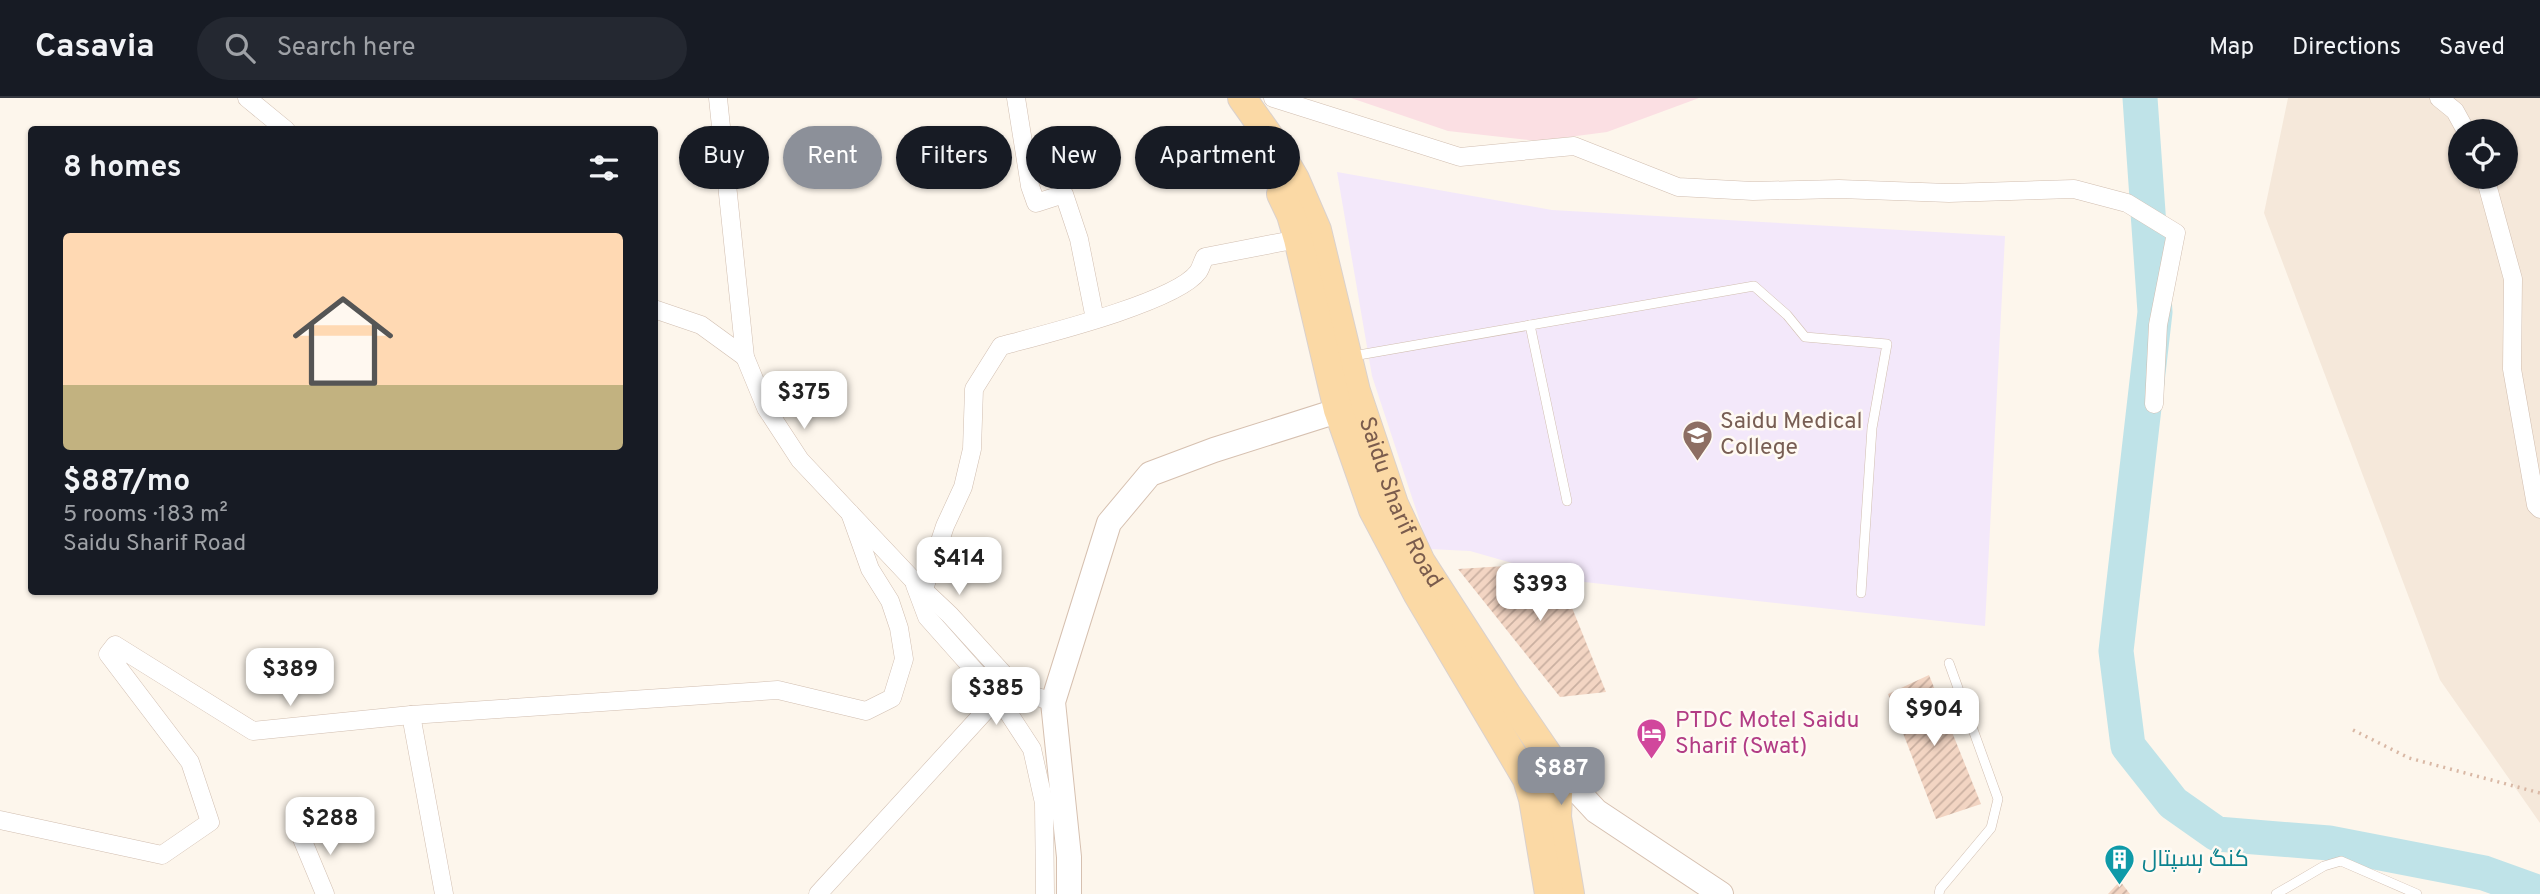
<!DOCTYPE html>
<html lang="en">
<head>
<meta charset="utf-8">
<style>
	:root { --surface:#171b24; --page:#242831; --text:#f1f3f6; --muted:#9ea1a6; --line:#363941; --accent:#8c9099 }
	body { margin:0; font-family:Overpass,Cairo,sans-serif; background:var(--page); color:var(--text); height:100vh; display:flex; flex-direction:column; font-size:26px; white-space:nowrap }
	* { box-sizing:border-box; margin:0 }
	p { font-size:23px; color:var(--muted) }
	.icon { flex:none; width:38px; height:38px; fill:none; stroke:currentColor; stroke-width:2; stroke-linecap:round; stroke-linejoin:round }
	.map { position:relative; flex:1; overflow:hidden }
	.details { position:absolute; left:28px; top:28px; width:630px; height:469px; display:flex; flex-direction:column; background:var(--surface); border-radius:7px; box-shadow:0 2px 5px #0004 }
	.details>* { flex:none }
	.banner { position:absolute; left:679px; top:28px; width:665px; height:63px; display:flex; gap:14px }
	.tools { position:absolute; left:2448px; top:21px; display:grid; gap:14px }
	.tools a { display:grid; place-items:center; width:70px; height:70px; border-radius:50%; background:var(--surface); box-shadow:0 2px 5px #0004; font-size:35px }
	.price { position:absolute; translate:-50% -60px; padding:0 16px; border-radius:14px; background:#fff; color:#222; font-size:23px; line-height:46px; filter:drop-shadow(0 2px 4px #0008) }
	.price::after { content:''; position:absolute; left:50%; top:42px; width:21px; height:16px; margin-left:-10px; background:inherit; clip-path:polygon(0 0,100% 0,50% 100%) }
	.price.on { background:var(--accent); color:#fff }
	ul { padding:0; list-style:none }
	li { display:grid; align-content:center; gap:14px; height:371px; padding:0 35px }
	li span { display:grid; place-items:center; height:217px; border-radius:7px; color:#555 }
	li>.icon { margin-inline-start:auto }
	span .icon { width:126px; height:126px; fill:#fffc; stroke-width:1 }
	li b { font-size:30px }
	h2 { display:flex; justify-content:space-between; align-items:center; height:84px; padding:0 35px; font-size:30px }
	.tag { padding:0 24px; border-radius:32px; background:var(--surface); box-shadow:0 2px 5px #0004; font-size:24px; line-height:63px }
	.tag.on { background:var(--accent); color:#fff }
	header { display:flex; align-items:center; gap:42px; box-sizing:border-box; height:98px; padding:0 35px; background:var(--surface); border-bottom:2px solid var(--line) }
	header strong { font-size:33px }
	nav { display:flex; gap:38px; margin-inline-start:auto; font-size:24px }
	.search { width:490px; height:63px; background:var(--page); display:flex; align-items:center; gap:18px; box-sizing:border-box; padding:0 24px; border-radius:38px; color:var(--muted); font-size:26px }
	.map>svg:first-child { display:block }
	.residential { fill:#f5e8da; fill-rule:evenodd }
	.education { fill:#f3e8fa }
	.medical { fill:#fbdfe3 }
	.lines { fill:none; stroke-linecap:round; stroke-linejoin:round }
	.river { stroke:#bfe3e8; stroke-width:35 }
	.building { fill:url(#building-hatch) }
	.lane-casing { stroke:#d1beb0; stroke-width:10 }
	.street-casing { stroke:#d1beb0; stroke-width:19 }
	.secondary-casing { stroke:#d6c0b0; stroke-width:26 }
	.primary-casing { stroke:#dad1cd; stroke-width:30 }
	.path { stroke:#d9b8a5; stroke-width:3.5; stroke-dasharray:2 5; stroke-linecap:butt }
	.lane { stroke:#fff; stroke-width:9 }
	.street { stroke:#fff; stroke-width:18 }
	.secondary { stroke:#fff; stroke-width:24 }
	.primary { stroke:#fbd9a5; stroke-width:28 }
	.labels { text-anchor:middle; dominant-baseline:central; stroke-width:5; stroke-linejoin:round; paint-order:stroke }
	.education-label { font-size:23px; fill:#785e54; stroke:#fffaf3; text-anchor:start }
	.street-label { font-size:23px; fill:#7a5c4d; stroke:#fffaf3 }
	.hotel-label { font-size:23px; fill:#b23c85; stroke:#fffaf3; text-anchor:start }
	.culture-label { font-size:23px; fill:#0d838f; stroke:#fffaf3; text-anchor:start }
</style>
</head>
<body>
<header>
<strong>Casavia</strong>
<div class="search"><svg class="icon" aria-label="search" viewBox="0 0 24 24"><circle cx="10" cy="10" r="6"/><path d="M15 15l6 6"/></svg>Search here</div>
<nav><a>Map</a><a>Directions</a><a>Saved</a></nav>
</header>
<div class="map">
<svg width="2540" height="796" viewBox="0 0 2540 796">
	<defs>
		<pattern id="building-hatch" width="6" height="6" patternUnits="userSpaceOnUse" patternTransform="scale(1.75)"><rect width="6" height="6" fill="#f3d5c3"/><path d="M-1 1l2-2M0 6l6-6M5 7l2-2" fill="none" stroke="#cab0a1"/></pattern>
	</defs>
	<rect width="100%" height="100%" fill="#fdf6ec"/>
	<path class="residential" d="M 2288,0 L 2540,0 L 2540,725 L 2440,582 L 2264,115 ZM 2460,33 L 2506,33 L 2506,79 L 2460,79 Z"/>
	<path class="education" d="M 1337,74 L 1552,112 L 2005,138 L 1985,528 L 1575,483 L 1470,453 L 1429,451 L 1372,278 Z"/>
	<path class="medical" d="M 1351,0 L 1699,0 L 1607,34 L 1538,43 L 1448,33 Z"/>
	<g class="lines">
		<path class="river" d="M 2140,0 L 2155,214 L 2116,553 L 2128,648 L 2173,705 L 2217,736 L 2329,745 L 2484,775 L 2540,795"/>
	</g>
	<g class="building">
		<path d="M 1554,465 L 1606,594 L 1560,599 L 1458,471 Z"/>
		<path d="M 1929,577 L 1981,706 L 1936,721 L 1888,596 Z"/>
		<path d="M 2120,783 L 2130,796 L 2108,796 Z"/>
	</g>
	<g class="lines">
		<defs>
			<g id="lane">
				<path d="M 1530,227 L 1567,403"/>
				<path d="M 1353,258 L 1754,188 L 1787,217 L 1805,239 L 1887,246 L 1872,330 L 1861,495"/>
				<path d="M 1939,796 L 1940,791 L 1991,730 L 1998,701 L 1949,565"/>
				<path d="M 2276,796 L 2324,768 L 2341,763 L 2417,796"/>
			</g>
			<g id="street">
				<path d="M 247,0 L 286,32"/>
				<path d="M 718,0 L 745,259 L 766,310 L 800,362 L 914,483 L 950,517 L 1019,593 L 1053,604"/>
				<path d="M 1016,0 L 1030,88 L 1036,105 L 1064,96 L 1079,141 L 1095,221"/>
				<path d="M 1273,0 L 1460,59 L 1574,48 L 1678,89 L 1753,93 L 1839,91 L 1949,95 L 2074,91 L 2127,105 L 2176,135 L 2158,227 L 2154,306"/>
				<path d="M 2439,0 L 2455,13 L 2466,33"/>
				<path d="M 2485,79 L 2513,181 L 2512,271 L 2536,407 L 2540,411"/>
				<path d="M 654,211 L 701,227 L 745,259"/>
				<path d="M 915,487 L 927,519 L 998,599 L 1032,651 L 1044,705 L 1045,796"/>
				<path d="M 924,491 L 945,428 L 963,389 L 972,351 L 974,291 L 1001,248 C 1042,237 1176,204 1198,174 C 1201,170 1202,164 1205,159 L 1298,141"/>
				<path d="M 411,617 L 444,796"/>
				<path d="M 0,722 L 162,757 L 210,724 L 190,664 L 108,556 L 115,547 L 253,633 L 411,617 L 778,592 L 866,613 L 892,600 L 904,561 L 899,530 L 890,503 L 870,471 L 850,415"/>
				<path d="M 300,736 L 325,796"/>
				<path d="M 818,796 L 998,599"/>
			</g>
			<g id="secondary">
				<path d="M 1559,673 L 1596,713 L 1721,796"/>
				<path d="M 1069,796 L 1069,759 L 1053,604 L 1109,425 L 1150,376 L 1214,352 L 1356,307"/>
			</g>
			<g id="primary">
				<path id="s1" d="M 1242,0 L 1276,48 L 1295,81 L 1317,132 L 1356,293 L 1394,406 L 1421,464 L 1507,597 L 1559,673 L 1557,719 L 1570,796"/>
				<path d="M 1281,96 L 1291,117 L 1298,141 L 1338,312 L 1373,412 L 1417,495 L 1527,681 L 1533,701 L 1549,796"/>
			</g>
		</defs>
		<use href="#lane" class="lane-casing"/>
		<use href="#street" class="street-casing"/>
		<use href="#secondary" class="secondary-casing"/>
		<use href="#primary" class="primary-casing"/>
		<path class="path" d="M 2353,632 L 2409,660 L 2540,695"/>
		<use href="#lane" class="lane"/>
		<use href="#street" class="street"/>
		<use href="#secondary" class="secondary"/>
		<use href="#primary" class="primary"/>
	</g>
	<defs>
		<symbol id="university-pin" viewBox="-11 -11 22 30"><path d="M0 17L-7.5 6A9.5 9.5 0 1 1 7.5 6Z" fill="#8d6e63" stroke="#fffaf3"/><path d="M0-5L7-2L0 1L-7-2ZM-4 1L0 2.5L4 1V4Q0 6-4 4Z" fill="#fff"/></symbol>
		<symbol id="hotel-pin" viewBox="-11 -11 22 30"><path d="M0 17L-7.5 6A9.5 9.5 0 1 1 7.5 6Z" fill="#d1479c" stroke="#fffaf3"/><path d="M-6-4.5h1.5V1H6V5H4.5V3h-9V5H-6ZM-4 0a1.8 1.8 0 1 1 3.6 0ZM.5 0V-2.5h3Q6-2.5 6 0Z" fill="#fff"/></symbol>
		<symbol id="building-pin" viewBox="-11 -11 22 30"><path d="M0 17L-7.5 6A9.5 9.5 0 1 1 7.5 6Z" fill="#0f9aa8" stroke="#fffaf3"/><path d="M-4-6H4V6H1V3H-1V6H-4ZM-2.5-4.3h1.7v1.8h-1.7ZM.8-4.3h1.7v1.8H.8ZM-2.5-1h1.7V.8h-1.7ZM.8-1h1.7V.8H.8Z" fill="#fff"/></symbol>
	</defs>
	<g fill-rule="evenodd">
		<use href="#university-pin" x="1680" y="320" width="35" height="47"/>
		<use href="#hotel-pin" x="1634" y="618" width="35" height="47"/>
		<use href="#building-pin" x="2102" y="744" width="35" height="47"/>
	</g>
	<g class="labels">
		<g class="education-label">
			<text x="1720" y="324">Saidu Medical<tspan x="1720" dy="26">College</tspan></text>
		</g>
		<g class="street-label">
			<text stroke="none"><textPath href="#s1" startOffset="438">Saidu Sharif Road</textPath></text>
		</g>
		<g class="hotel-label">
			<text x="1675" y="623">PTDC Motel Saidu<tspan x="1675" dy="26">Sharif (Swat)</tspan></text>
		</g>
		<g class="culture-label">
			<text x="2142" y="762">کنگ ہسپتال</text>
		</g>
	</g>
</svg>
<div class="tools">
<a><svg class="icon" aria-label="locate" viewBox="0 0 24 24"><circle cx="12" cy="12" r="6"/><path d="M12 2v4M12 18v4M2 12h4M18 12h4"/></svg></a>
</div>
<b class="price" style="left:804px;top:333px">$375</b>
<b class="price" style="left:959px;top:499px">$414</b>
<b class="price" style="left:1540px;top:525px">$393</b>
<b class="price" style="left:290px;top:610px">$389</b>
<b class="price" style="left:996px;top:629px">$385</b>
<b class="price" style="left:1934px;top:650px">$904</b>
<b class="price on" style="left:1561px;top:709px">$887</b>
<b class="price" style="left:330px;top:759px">$288</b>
<div class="banner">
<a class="tag">Buy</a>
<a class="tag on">Rent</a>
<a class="tag">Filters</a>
<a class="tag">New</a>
<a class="tag">Apartment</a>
</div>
<section class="details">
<h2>8 homes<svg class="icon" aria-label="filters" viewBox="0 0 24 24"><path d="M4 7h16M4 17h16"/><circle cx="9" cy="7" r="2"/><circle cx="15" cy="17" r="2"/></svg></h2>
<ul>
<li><span style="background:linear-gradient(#ffd9b3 70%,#c2b280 0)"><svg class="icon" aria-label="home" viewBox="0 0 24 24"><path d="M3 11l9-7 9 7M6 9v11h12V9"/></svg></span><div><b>$887/mo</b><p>5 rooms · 183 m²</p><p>Saidu Sharif Road</p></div></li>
</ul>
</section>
</div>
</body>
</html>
